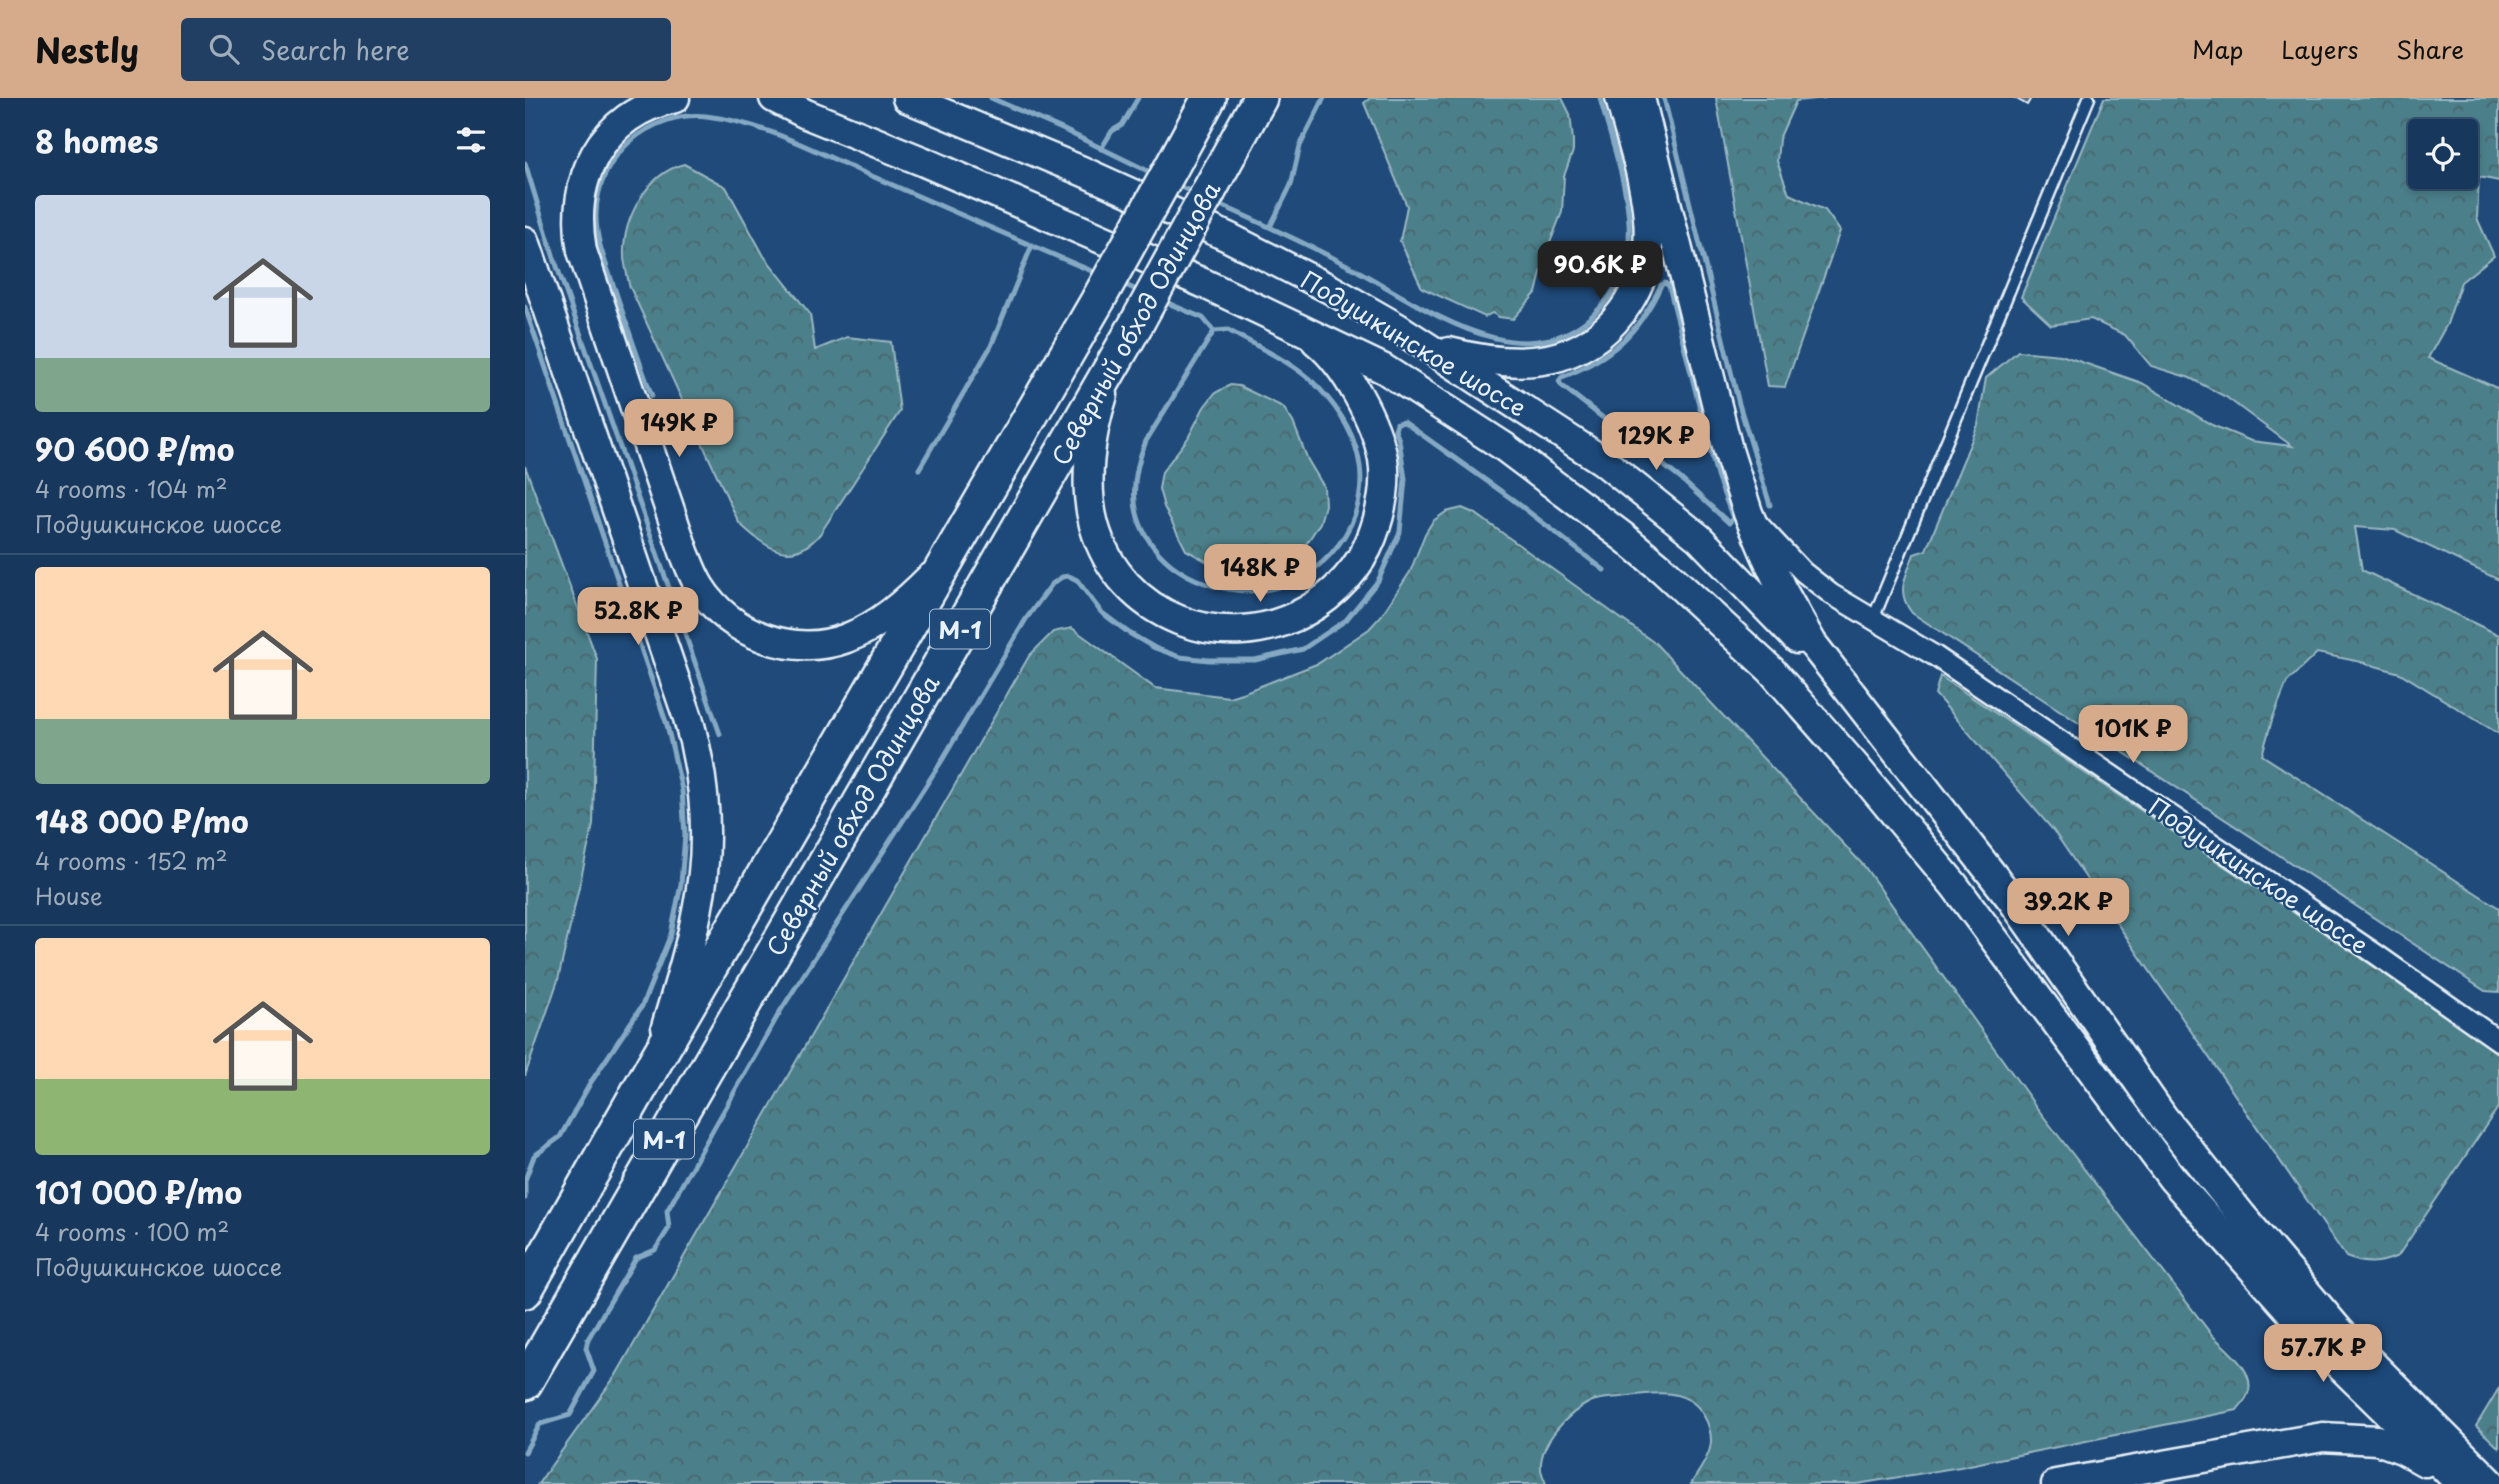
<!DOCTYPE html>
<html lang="en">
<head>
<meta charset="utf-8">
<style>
	:root { --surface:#17385c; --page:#203f62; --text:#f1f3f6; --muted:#9eacbb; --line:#365272; --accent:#d6ab8b }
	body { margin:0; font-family:"Playpen Sans",sans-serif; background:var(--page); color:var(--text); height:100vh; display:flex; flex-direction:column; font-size:26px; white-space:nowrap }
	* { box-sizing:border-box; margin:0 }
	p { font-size:23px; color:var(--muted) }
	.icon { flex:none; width:38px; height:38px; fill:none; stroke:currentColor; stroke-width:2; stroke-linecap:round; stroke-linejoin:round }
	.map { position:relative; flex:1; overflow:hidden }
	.panel { display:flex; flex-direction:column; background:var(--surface); width:525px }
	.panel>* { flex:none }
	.fabs { position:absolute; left:1883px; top:21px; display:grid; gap:14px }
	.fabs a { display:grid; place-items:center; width:70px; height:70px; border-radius:7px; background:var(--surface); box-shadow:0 4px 10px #0003,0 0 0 2px var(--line); font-size:35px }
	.price { position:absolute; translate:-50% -60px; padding:0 16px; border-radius:14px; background:var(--accent); color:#111; font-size:23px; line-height:46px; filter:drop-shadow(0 2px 4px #0008) }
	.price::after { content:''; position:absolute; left:50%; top:42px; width:21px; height:16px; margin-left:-10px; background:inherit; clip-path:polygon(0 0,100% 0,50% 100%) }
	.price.current { background:#222; color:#fff }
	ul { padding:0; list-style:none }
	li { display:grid; align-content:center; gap:14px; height:371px; padding:0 35px }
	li+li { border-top:2px solid var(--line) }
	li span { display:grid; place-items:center; height:217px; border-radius:7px; color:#555 }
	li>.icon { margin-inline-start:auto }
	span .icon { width:126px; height:126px; fill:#fffc; stroke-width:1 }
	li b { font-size:30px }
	h2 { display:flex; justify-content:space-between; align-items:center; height:84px; padding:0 35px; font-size:30px }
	header { display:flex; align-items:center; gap:42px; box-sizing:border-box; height:98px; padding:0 35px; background:var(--accent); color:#111 }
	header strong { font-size:33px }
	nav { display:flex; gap:38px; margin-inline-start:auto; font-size:24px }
	.search { width:490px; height:63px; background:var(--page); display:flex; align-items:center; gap:18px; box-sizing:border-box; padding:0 24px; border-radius:7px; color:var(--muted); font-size:26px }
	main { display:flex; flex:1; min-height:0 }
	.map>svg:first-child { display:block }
	.forest { fill:url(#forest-crowns); stroke:#9ab8c1; stroke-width:2; fill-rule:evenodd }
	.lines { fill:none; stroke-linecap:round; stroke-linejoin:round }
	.stream { stroke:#85a9c3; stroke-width:5 }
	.building { fill:url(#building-hatch); stroke:#e8f1f8; stroke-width:2 }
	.service-casing { stroke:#e8f1f8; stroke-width:15 }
	.minor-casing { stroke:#e8f1f8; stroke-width:24 }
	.secondary-casing { stroke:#e8f1f8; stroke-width:33 }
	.trunk-casing { stroke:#e8f1f8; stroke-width:38 }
	.service { stroke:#1f4a7a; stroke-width:10 }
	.minor { stroke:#1f4a7a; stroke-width:19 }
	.secondary { stroke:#1f4a7a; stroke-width:28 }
	.trunk { stroke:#1f4a7a; stroke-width:33 }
	.trunk-bridge-casing { stroke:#e8f1f8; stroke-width:38; stroke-linecap:butt }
	.trunk-bridge { stroke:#1f4a7a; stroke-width:33 }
	.labels { text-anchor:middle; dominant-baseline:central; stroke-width:5; stroke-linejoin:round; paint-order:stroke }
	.shield { fill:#1f4a7a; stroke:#acbfd2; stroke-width:2 }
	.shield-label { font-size:23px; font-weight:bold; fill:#e8f1f8 }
	.street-label { font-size:24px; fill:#e8f1f8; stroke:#1f4a7a }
</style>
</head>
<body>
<header>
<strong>Nestly</strong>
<div class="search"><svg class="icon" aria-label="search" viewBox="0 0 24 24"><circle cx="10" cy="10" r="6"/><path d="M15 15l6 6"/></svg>Search here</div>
<nav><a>Map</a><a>Layers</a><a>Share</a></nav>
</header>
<main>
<section class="panel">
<h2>8 homes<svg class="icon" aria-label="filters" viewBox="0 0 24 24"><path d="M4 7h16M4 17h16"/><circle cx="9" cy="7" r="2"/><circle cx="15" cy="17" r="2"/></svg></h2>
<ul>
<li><span style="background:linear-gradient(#c9d6e8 75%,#7fa58c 0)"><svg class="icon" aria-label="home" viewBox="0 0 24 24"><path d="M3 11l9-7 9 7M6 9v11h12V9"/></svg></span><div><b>90 600 ₽/mo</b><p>4 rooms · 104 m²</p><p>Подушкинское шоссе</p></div></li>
<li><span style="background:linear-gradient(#ffd9b3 70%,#7fa58c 0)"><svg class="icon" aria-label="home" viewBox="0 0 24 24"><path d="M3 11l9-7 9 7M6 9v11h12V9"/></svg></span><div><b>148 000 ₽/mo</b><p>4 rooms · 152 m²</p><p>House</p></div></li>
<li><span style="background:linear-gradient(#ffd9b3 65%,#8fb573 0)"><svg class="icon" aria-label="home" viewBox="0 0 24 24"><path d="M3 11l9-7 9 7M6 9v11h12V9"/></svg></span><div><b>101 000 ₽/mo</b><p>4 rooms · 100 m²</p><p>Подушкинское шоссе</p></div></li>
</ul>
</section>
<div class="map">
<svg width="1974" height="1386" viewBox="0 0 1974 1386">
	<defs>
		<pattern id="forest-crowns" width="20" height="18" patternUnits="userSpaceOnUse" patternTransform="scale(1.75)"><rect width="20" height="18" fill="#4c7f8a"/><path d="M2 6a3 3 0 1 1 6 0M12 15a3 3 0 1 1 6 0" fill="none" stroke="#49666d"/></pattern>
		<pattern id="building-hatch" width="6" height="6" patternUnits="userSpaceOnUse" patternTransform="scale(1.75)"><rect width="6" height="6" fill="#606a80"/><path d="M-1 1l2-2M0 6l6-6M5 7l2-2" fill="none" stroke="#778093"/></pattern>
	</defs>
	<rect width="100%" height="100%" fill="#1f4a7a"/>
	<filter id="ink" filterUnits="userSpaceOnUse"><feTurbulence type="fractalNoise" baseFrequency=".0143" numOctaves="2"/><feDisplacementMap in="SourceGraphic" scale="14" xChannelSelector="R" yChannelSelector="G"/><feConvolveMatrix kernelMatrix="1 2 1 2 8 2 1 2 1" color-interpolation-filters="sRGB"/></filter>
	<g filter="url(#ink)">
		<g class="forest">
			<path d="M 845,0 L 1037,0 L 1045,16 L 1048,42 L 1048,53 L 1039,78 L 1037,114 L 1021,155 L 1011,195 L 988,221 L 974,219 L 967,215 L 960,219 L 897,190 L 875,143 L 882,108 L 839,5 Z"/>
			<path d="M 1191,0 L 1301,0 L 1271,3 L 1254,41 L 1252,63 L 1264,96 L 1300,112 L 1315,133 L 1260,289 L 1243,288 Z"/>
			<path d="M 1579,0 L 1974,0 L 1974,83 L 1954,79 L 1952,120 L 1969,158 L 1936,184 L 1922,226 L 1903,260 L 1974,291 L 1974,482 L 1870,432 L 1830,429 L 1837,472 L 1974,537 L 1974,636 L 1875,575 L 1836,564 L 1792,555 L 1762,584 L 1747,622 L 1737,657 L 1974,810 L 1974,894 L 1960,893 L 1387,515 C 1370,493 1381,479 1389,456 L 1401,452 L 1453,327 L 1461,280 L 1493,253 L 1536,257 L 1617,285 L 1687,327 L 1726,343 L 1767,348 L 1701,299 L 1665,280 L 1626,268 L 1600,237 L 1566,221 L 1526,227 L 1496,199 ZM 1895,33 L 1941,33 L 1941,79 L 1895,79 Z"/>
			<path d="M 159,66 L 201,89 L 239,158 L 285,216 L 290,252 L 322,239 L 366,244 L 375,313 L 295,436 C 266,470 241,450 214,425 L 104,187 C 103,179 100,169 99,160 C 97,122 121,76 159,66 Z"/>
			<path d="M 705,287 L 714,288 L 758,309 L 768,324 L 783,362 L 799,389 L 800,407 L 795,425 L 776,454 L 728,475 L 690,468 L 661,452 L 639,409 L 634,391 L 637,374 L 663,340 L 679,309 L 690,295 Z"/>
			<path d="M 0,368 L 72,561 L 68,727 L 33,882 L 0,978 Z"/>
			<path d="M 937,410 L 951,416 L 1131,546 L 1339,768 L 1512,1010 L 1687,1237 C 1701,1251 1734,1275 1722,1298 C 1720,1303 1715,1308 1712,1312 L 1435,1369 L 1332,1386 L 1166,1386 C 1173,1374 1186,1357 1186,1343 C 1186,1334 1183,1325 1179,1318 C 1163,1287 1124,1295 1096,1299 C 1087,1300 1074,1300 1065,1304 C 1043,1315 1014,1345 1016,1371 C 1016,1375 1020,1382 1021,1386 L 13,1386 L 91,1277 L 504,558 L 528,534 L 547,530 L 630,590 L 704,599 L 720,594 L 794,565 L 844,531 L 856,518 L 885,474 L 900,436 L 908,423 L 921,414 Z"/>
			<path d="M 1415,578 L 1964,945 L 1974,956 L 1974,1008 L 1873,1158 C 1854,1166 1841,1167 1821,1159 L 1528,732 L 1410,596 Z"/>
			<path d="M 1974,1290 L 1974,1350 L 1951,1328 Z"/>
		</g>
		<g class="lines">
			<g class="stream">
				<path d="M 466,0 L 537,31 L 631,77"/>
				<path d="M 1139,0 L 1214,306 L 1245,407"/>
				<path d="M 576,51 L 587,33 L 597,27 L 613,0"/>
				<path d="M 0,65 L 29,160 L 195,636"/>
				<path d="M 649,86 L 669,95"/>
				<path d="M 691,105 C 734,124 778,144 820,166 C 892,203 1000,292 1074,211 C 1097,187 1106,157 1104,124 C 1102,84 1085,39 1075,0"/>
				<path d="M 745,129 L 766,87 L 775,48 L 799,0"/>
				<path d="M 596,185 L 616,194"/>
				<path d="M 1140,185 L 1144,188 L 1192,378 L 1208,420 L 1204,425 L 1156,381 L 1036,287 L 1034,283 L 1037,279 C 1086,260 1114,235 1136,187 Z"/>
				<path d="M 638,203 L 678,220 L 689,233"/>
				<path d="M 0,209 L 142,627 L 157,692 L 160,737 L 156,786 L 146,836 L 117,908 L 66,984 L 35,1039 L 9,1058 L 0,1082"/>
				<path d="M 703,232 C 733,249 768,264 793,289 C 813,310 831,338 835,368 C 844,433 787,495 721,493 C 710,493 699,490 689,488 C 665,481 643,468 628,448 C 603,416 606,379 621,343 L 689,233 Z"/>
				<path d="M 127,298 C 114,263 102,228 90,192 C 82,168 70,142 71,116 C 72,58 124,13 181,18 C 235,24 286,51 335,73 C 415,107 494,143 574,176"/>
				<path d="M 394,371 L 466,248 L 507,147"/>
				<path d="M 0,1084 L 0,1100"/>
				<path d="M 0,1354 L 15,1326 L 45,1317 L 69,1273 L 61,1250 L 63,1241 L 111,1160 L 130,1152 L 144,1130 L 142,1113 L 256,912 L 416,664 L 501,521 L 527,486 L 537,479 L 544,478 L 552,482 L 576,514 L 604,535 L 630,550 L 655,559 L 684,562 L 730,562 L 778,551 L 821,522 L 853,483 L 875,434 L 880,381 L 874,342 L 870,332 L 872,325 L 879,324 L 987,401 L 1079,472"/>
			</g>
		</g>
		<path class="building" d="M 1490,0 L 1506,0 L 1502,7 Z"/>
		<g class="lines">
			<defs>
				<path id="service" d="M 1348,521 L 1564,0"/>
				<path id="minor" d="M 1233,426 L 1278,474 L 1306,496 L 1410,558 L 1852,857 L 1974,943"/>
				<g id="secondary">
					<path d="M 150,0 C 75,16 44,82 57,153 L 159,454 C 164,466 168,478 175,489 C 205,537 269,560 322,540 C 354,528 381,504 405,480"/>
					<path d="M 249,0 L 281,16 L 397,63 L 678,185 L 859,271 L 978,348 L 1101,441 L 1137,471 L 1246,572 L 1330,668 L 1429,787 L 1647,1080 L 1805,1258 L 1936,1386"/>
					<path d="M 382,0 L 557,73 L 703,139 L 805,191 L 873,230 L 1078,363 L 1174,440 L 1272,541"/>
					<path d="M 1115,0 L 1203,352 L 1223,415 L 1240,455 L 1257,492 L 1287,545 L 1487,802 L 1638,1019 L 1717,1118 L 1815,1234 L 1967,1386"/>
					<path d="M 0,143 L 163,620 C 197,739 176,815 141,929"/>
					<path d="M 924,254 C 959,263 999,269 1035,258 C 1094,239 1129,180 1123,120 C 1120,80 1105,39 1095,0"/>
					<path d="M 578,297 C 565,337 558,386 569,427 C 595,520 699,559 781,513 C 810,497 835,470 847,439 C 856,415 862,387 858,361 C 851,324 821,267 791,243"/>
					<path d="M 1531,1386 L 1798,1339 L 1852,1342 L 1877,1351 L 1900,1364"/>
				</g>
				<g id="trunk">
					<path d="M 645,72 L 684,0"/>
					<path d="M 684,93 L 735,0"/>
					<path d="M 0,1193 L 130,964 L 573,202"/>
					<path d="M 0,1285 L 613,223"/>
				</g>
			</defs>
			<use href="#service" class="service-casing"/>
			<use href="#minor" class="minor-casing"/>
			<use href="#secondary" class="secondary-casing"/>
			<use href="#trunk" class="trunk-casing"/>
			<use href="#service" class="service"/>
			<use href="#minor" class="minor"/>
			<use href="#secondary" class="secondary"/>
			<use href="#trunk" class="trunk"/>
			<defs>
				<g id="trunk-bridge">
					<path d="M 573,202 L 645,72"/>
					<path d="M 613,223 L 684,93"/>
				</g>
			</defs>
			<use href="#trunk-bridge" class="trunk-bridge-casing"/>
			<use href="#trunk-bridge" class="trunk-bridge"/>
		</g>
	</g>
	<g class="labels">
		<g class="shield">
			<rect x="405" y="511.5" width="60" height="39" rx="5"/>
			<rect x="109" y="1021.5" width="60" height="39" rx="5"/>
		</g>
		<g class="shield-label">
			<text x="435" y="531">М-1</text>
			<text x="139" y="1041">М-1</text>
		</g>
		<g class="street-label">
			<text transform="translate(610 225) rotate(-61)">Северный обход Одинцова</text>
			<text transform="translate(889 245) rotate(31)">Подушкинское шоссе</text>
			<text transform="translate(327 717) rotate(-60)">Северный обход Одинцова</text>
			<text transform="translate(1734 777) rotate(34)">Подушкинское шоссе</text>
		</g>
	</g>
</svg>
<div class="fabs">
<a><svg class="icon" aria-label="locate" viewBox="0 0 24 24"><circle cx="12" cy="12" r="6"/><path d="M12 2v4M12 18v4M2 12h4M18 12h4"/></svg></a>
</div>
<b class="price current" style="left:1075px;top:203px">90.6K ₽</b>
<b class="price" style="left:154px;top:361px">149K ₽</b>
<b class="price" style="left:1131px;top:374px">129K ₽</b>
<b class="price" style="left:735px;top:506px">148K ₽</b>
<b class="price" style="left:113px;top:549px">52.8K ₽</b>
<b class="price" style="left:1608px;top:667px">101K ₽</b>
<b class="price" style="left:1543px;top:840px">39.2K ₽</b>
<b class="price" style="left:1798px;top:1286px">57.7K ₽</b>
</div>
</main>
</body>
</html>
